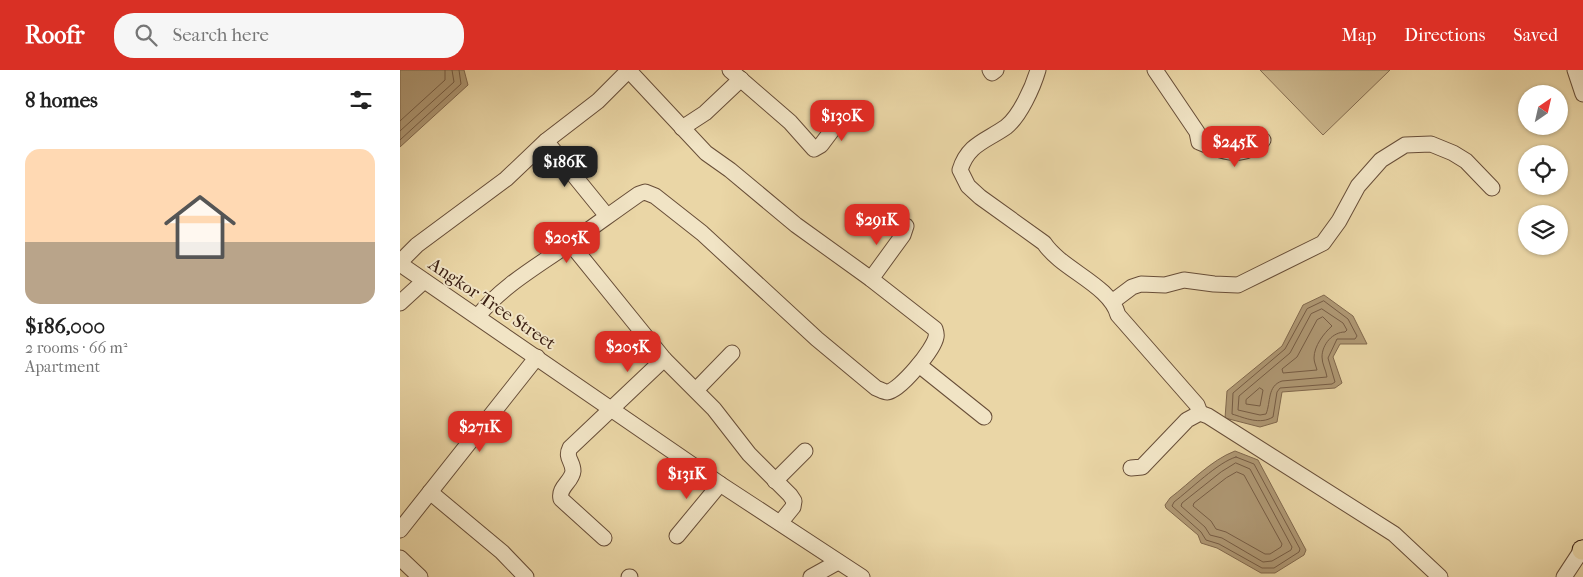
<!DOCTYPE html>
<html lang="en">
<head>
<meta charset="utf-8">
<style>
	:root { --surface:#fff; --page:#f6f6f6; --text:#222; --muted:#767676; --line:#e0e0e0; --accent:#d93025 }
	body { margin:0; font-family:"IM FELL French Canon",serif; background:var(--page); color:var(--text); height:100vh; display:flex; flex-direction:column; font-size:19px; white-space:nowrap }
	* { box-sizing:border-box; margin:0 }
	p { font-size:16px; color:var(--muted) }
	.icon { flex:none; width:28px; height:28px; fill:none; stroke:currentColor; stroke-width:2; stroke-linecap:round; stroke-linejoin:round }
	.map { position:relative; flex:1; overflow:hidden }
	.sheet { display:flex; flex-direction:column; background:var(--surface); width:400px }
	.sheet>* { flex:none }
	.needle { width:32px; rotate:34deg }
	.tools { position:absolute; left:1118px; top:15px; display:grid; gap:10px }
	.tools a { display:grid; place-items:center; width:50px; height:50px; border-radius:50%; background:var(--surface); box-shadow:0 1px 4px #0004; font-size:25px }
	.price { position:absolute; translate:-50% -42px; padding:0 11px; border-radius:10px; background:var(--accent); color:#fff; font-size:16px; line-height:32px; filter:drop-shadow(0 1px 2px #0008) }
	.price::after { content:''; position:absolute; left:50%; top:30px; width:15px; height:11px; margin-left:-8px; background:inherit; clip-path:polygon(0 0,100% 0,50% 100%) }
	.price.selected { background:#222; color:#fff }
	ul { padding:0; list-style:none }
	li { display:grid; align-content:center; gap:10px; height:265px; padding:0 25px }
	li+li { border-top:1px solid var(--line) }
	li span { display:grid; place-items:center; height:155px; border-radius:15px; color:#555 }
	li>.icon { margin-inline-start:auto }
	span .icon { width:90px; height:90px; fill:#fffc; stroke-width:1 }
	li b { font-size:21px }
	h2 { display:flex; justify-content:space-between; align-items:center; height:60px; padding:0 25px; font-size:21px }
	header { display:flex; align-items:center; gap:30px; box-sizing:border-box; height:70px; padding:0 25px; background:var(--accent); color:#fff }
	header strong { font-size:24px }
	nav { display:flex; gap:28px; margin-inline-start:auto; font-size:18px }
	.search { width:350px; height:45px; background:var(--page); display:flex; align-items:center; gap:12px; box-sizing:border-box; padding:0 18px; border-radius:20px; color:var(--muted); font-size:19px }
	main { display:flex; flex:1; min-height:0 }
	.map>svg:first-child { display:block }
	.green { fill:#ccb78d; stroke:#846c50 }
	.water { fill:#af9874; stroke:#81684d }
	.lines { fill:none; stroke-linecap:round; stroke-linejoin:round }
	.shore { stroke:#765c44; stroke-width:1 }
	.minor-casing { stroke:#684e38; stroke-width:17 }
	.major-casing { stroke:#3c2013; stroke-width:21 }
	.minor { stroke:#f1e4c5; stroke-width:15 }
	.major { stroke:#ead6a6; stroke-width:19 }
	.labels { text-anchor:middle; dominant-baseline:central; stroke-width:4; stroke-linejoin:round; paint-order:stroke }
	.street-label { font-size:18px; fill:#3c2013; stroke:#f1e4c5 }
</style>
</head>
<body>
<header>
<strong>Roofr</strong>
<div class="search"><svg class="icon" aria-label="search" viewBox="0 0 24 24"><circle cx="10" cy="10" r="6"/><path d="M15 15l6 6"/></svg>Search here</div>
<nav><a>Map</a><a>Directions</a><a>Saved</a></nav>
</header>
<main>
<section class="sheet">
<h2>8 homes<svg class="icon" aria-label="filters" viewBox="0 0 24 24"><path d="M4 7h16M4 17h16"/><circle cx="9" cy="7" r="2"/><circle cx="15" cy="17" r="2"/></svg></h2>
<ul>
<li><span style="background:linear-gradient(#ffd9b3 60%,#b9a48a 0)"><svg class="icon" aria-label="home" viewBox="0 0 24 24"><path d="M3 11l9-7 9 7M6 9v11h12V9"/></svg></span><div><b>$186,000</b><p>2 rooms · 66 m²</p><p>Apartment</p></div></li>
</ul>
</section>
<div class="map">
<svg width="1183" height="507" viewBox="0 0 1183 507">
	<rect width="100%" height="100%" fill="#ead6a6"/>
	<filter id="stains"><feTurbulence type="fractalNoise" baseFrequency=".004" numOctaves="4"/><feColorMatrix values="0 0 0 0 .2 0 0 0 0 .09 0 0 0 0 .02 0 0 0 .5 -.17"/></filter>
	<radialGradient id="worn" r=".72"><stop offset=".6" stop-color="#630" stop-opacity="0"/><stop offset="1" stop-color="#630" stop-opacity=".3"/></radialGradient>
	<path class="green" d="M 860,0 L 990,0 L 923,65 Z"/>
	<g class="water">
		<path d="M 0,0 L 64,0 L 68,15 L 0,77 Z"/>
		<path d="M 924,225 L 953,246 L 967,274 L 940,274 L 933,287 L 942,313 L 935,318 L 882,322 L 877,352 L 860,357 L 825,348 L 827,321 L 882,276 L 903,235 Z"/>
		<path d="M 835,381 L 858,390 L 906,480 L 904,485 L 875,503 L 861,503 L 817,478 L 801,473 L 798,465 L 766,438 L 765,435 L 770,428 C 790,413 811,390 835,381 Z"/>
	</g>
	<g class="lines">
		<g class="shore">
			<path d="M 0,51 L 45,10 L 45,0"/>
			<path d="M 0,61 L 54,12 L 52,0"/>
			<path d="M 0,70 L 61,14 L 59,0"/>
			<path d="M 924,231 L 948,249 L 957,266 L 955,269 L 937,269 L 928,288 L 935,312 L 932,314 L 880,318 L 877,322 L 873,347 C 860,355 845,348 832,344 L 833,323 L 885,279 L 907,239 Z"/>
			<path d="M 922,239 L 943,253 L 947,260 L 945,262 C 933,262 922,274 922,287 C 922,294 926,300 927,307 L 882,311 C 867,316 871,332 866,344 L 860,345 L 838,340 L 839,326 L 890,283 L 911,244 Z"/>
			<path d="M 923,247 L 932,256 C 924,263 914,276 914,288 C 914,292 916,296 917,300 L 883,303 L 882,299 L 897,287 L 917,250 Z"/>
			<path d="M 860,318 L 863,320 L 860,336 L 846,334 L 846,330 Z"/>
			<path d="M 836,387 L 854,394 L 900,479 L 899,482 L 874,498 L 862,498 L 819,474 L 806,470 L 801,462 L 772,436 L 774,432 C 790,420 818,392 836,387 Z"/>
			<path d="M 836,393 L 850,399 L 892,477 L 891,480 L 872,491 L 863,492 L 822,468 L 810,465 L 805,457 L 781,436 L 782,433 L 821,402 Z"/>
			<path d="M 837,402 L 844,405 L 882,474 L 881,477 L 870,484 L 865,484 L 826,462 L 816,459 L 811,451 L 793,436 L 794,433 L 826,408 Z"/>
		</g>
		<defs>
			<g id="minor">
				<path d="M 330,0 L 390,52 L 414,79 L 421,75 L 439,51 L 457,39"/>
				<path d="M 590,0 L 592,3 L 596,0"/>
				<path d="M 638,0 C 633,17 620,46 606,57 C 586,71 568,74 560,100 L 568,116 L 580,127 L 644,173 C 662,200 710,215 718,245 L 797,335 L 800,343"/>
				<path d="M 755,0 L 797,62 L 799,72 C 823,82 842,90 863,70"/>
				<path d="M 1175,0 L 1183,24"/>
				<path d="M 282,58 L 305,43 L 341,9"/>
				<path d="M 146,71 L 207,146"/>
				<path d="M 170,173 L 264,289 L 314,339 L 349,384 L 390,425 L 394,431 L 393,437 L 380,453"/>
				<path d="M 0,192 L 17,175 L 106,109 L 146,71 L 198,31 L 229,0"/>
				<path d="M 0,194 L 320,414 L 462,507"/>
				<path d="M 471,209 L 503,165 L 506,156"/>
				<path d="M 712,232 L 732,217 L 741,214 L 765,215 L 784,210 L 814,214 L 838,215 L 923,173 L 939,151 L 958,116 L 981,90 L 1005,75 L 1031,74 L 1053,83 L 1066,91 L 1092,118"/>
				<path d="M 0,233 L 24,211"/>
				<path d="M 78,246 C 103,215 138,196 170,173 C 193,157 216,140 239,124 L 245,122 L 255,126 L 302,163 L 417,269 L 476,318 C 479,319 484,322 487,322 C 500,321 534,279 536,267 C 537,265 536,262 535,259 L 471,209 L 396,155 L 330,100 L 306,83 L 233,5 L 228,2"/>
				<path d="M 519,295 L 584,347"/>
				<path d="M 296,320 L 332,283"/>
				<path d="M 731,398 L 742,397 L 787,350 L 800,343 L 808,346 L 994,464 L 1040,507"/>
				<path d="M 375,411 L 405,381"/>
				<path d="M 30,422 L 102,482 L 126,507"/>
				<path d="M 0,460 L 137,287"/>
				<path d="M 277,466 L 320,414"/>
				<path d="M 204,468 L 161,429 C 158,417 172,412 173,401 C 173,391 165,388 170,378 L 264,289"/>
				<path d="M 0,488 L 20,507"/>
				<path d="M 229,507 L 230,507"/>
				<path d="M 411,507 L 438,492"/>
				<path d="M 1164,507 L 1183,478"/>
			</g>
			<path id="major" d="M 1182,480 L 1183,480"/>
		</defs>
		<use href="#minor" class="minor-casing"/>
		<use href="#major" class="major-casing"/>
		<use href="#minor" class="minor"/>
		<use href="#major" class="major"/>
	</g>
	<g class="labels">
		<g class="street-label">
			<text transform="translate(92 234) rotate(34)">Angkor Tree Street</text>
		</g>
	</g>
	<rect width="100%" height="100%" filter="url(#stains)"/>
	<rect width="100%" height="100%" fill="url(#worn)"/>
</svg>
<div class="tools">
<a><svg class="needle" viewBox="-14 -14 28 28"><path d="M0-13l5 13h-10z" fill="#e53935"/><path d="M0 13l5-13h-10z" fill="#767676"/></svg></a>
<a><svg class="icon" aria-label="locate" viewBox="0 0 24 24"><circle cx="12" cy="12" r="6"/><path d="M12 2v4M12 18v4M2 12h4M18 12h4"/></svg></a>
<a><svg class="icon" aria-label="layers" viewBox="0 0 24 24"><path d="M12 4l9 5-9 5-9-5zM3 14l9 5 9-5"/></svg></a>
</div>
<b class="price" style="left:442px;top:72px">$130K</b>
<b class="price" style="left:835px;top:98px">$245K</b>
<b class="price selected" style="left:165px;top:118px">$186K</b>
<b class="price" style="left:477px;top:176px">$291K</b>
<b class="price" style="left:167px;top:194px">$205K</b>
<b class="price" style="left:228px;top:303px">$205K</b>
<b class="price" style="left:80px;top:383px">$271K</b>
<b class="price" style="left:287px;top:430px">$131K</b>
</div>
</main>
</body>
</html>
